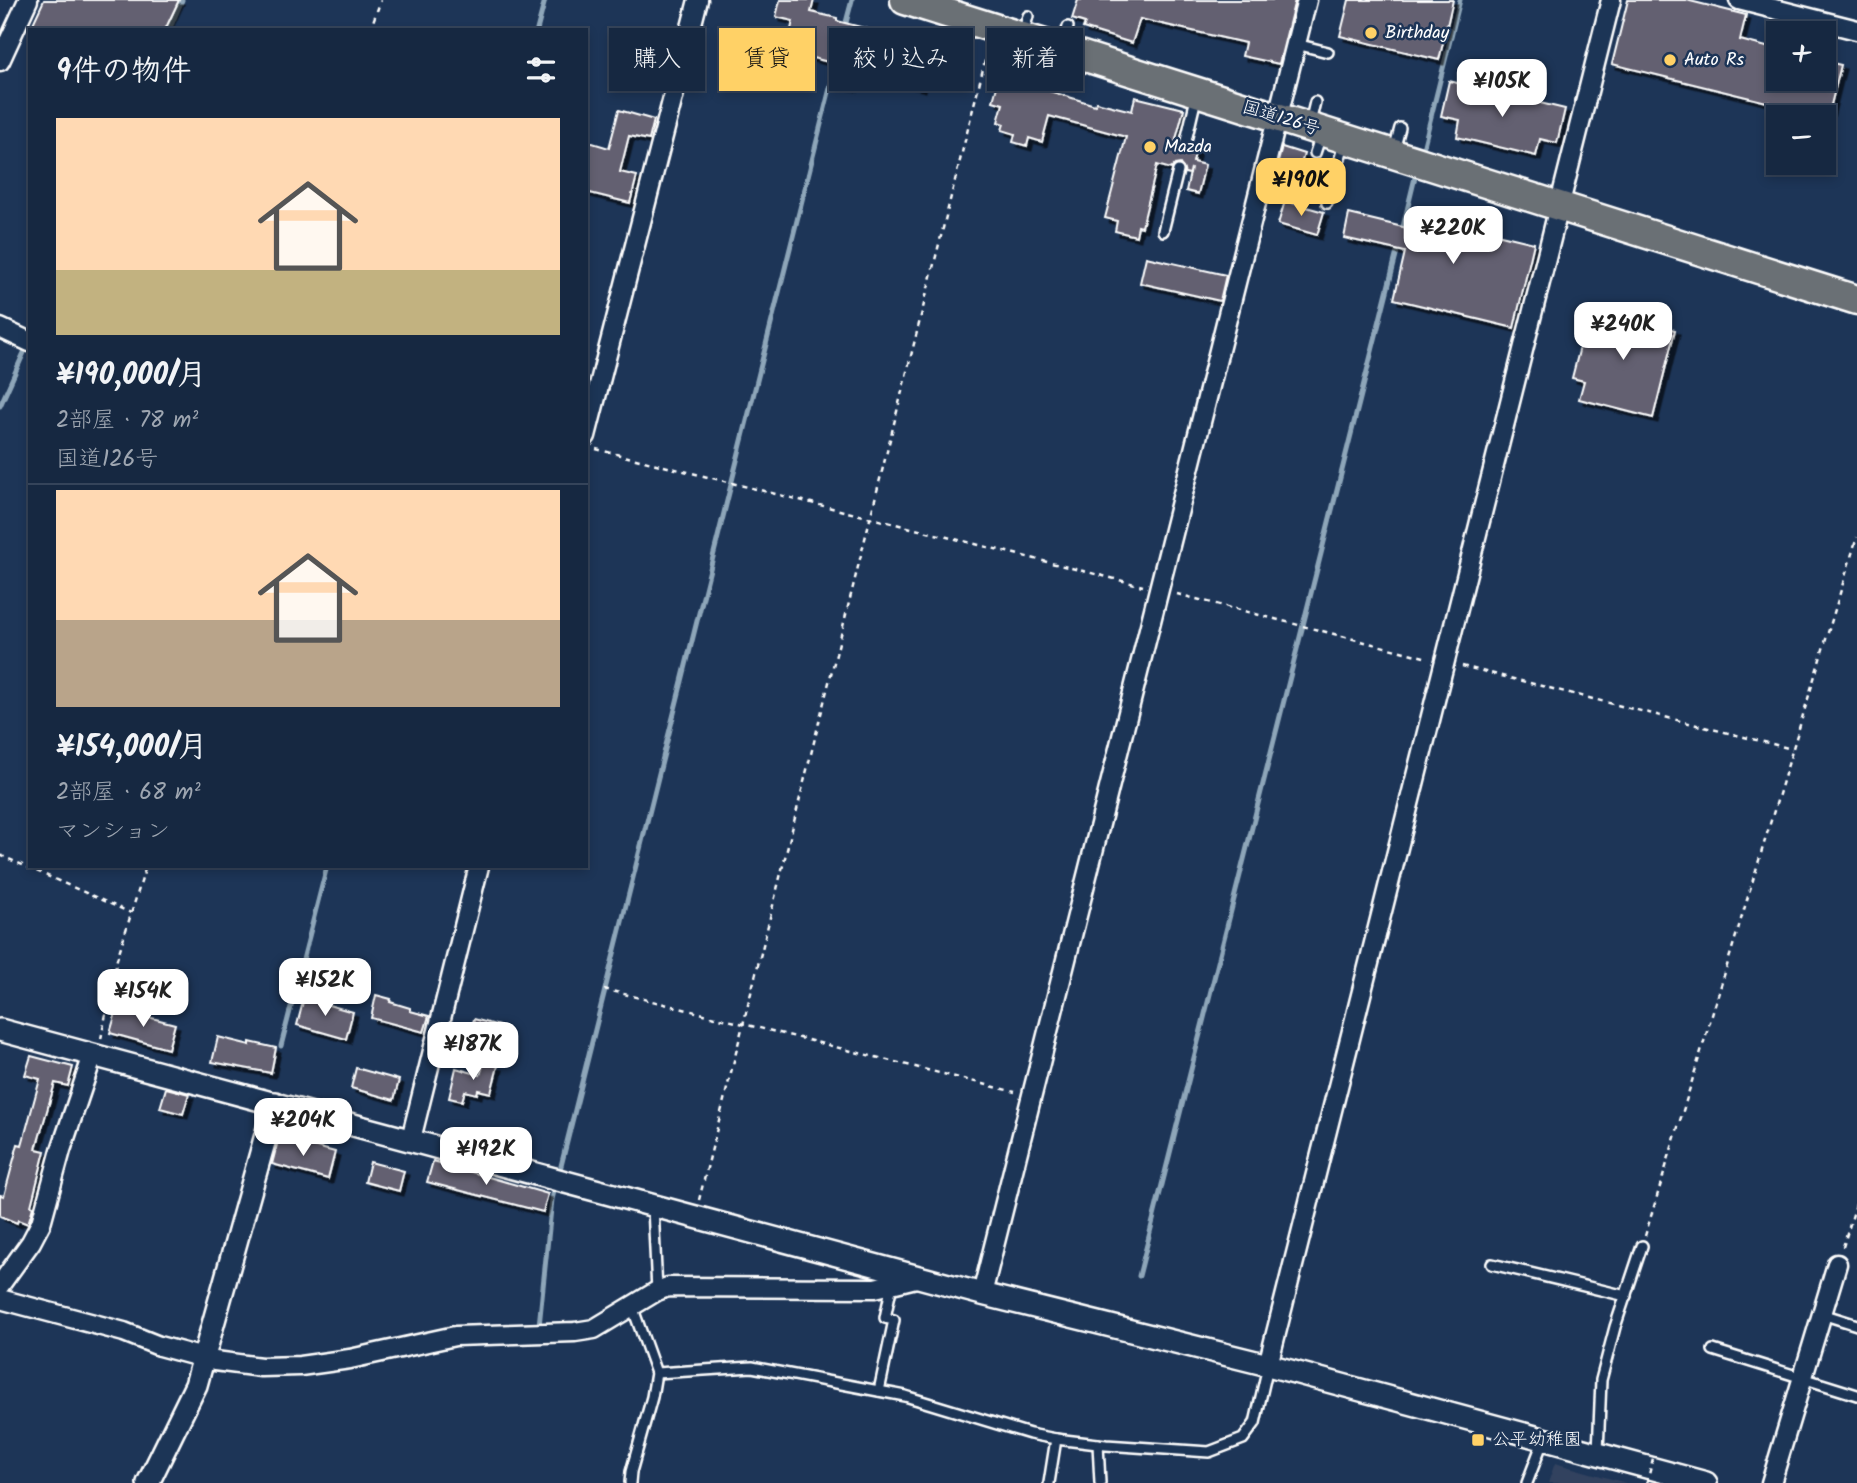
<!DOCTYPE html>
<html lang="ja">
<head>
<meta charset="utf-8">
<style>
	:root { --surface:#162841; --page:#1f3048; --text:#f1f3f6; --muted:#9ea6b1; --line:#35445a; --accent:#ffd166 }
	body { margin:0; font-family:Kalam,"Klee One",sans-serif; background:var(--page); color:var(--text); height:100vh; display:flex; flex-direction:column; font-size:26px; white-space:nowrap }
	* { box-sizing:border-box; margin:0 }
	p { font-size:23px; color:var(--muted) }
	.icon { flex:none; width:38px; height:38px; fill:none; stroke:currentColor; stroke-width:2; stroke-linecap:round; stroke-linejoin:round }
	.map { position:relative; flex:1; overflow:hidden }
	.panel { position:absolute; left:28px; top:28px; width:560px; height:840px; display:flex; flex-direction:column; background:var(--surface); border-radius:0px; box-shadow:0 4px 10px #0003,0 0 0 2px var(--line) }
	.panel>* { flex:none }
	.banner { position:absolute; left:609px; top:28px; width:665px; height:63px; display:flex; gap:14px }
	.tools { position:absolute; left:1766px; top:21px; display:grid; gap:14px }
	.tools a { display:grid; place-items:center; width:70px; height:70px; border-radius:0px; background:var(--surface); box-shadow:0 4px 10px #0003,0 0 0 2px var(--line); font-size:35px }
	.price { position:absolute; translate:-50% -60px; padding:0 16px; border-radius:14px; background:#fff; color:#222; font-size:23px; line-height:46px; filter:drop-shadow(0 2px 4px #0008) }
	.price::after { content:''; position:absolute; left:50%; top:42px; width:21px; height:16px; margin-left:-10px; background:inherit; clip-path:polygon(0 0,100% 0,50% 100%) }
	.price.selected { background:var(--accent); color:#111 }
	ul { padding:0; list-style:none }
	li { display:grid; align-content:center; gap:14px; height:371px; padding:0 28px }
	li+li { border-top:2px solid var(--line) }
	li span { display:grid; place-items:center; height:217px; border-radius:0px; color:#555 }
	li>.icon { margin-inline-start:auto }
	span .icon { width:126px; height:126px; fill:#fffc; stroke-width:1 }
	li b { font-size:30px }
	h2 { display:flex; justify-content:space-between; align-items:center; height:84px; padding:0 28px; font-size:30px }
	.pill { padding:0 24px; border-radius:0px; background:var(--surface); box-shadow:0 4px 10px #0003,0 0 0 2px var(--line); font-size:24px; line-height:63px }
	.pill.selected { background:var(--accent); color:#111 }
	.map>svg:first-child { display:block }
	.built { fill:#32425f }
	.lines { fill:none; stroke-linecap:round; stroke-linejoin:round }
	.stream { stroke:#8ea6b9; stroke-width:5 }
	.building { fill:#646171; stroke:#fff; stroke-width:2; filter:url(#shadow) }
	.service-casing { stroke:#fff; stroke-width:14 }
	.minor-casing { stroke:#fff; stroke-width:23 }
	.tertiary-casing { stroke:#fff; stroke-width:26 }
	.trunk-casing { stroke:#fff; stroke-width:33 }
	.path { stroke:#fff; stroke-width:2.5; stroke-dasharray:5 5; stroke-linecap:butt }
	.service { stroke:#1d3557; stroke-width:9 }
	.minor { stroke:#1d3557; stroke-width:18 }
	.tertiary { stroke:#1d3557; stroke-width:21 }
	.trunk { stroke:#6b6f75; stroke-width:28 }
	.path-bridge { stroke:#fff; stroke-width:2.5; stroke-dasharray:5 5; stroke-linecap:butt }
	.poi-dot { fill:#ffd166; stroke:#1d3557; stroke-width:2.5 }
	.labels { text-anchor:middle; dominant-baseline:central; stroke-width:5; stroke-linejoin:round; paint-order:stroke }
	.poi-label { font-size:18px; fill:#fff; stroke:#1d3557; text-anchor:start }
	.street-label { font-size:18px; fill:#fff; stroke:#1d3557 }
</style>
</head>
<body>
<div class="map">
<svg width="1857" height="1483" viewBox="0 0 1857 1483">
	<defs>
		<filter id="shadow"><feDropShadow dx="4.5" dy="4.5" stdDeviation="0" flood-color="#0009"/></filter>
	</defs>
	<rect width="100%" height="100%" fill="#1d3557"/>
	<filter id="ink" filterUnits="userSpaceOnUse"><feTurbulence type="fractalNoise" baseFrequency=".0143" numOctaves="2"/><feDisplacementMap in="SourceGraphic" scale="14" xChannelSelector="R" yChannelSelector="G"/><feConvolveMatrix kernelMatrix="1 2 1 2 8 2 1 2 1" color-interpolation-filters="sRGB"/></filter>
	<g filter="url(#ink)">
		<path class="built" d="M 1555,1463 L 1626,1483 L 1548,1483 Z"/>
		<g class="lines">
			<g class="stream">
				<path d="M 169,30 L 182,0"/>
				<path d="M 537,30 L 545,0"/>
				<path d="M 844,30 L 852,0"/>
				<path d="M 1422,153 L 1460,0"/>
				<path d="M 1402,231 L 1417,169"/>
				<path d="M 0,406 L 27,346"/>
				<path d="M 281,1046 L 327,866"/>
				<path d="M 559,1174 L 837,60"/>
				<path d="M 1139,1276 L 1399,244"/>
				<path d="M 539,1326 L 552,1199 L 556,1184"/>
			</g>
		</g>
		<g class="building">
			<path d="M 44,0 L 179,0 L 165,30 L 30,30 Z"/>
			<path d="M 780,0 L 814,0 L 811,12 L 837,18 L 837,21 L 931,45 L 921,87 L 857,71 L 853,87 L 836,83 L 840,65 L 786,51 L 793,21 L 776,17 Z"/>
			<path d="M 1078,0 L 1295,0 L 1279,64 L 1242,56 L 1245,43 L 1140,19 L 1132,43 L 1083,28 L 1085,23 L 1072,19 Z"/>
			<path d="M 1349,0 L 1453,0 L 1439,60 L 1340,36 Z"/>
			<path d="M 1628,0 L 1686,0 L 1746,15 L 1740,40 L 1778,50 L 1778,79 L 1824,79 L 1824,61 L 1841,65 L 1828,117 L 1612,64 Z"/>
			<path d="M 1000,76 L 1095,105 L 1096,102 L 1132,111 L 1135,97 L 1184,109 L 1175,143 L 1183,152 L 1188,151 L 1192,147 L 1196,148 L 1193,162 L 1205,165 L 1198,194 L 1186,191 L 1191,168 L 1190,174 L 1185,173 L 1180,164 L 1175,165 L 1171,169 L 1157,165 L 1142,227 L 1138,226 L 1136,236 L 1115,231 L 1117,221 L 1105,218 L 1126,137 L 1049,116 L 1042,142 L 1029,138 L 1027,146 L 1013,142 L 1015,134 L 1002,130 L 1004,124 L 998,122 L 1003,104 L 993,101 Z"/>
			<path d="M 1449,81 L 1565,109 L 1557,143 L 1540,139 L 1536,156 L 1457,137 L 1460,120 L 1441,116 Z"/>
			<path d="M 619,110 L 654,120 L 649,140 L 629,136 L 620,172 L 637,176 L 630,203 L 586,192 L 586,141 L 609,148 Z"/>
			<path d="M 1282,147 L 1304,154 L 1294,187 L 1273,181 Z"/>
			<path d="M 1285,201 L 1324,212 L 1317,235 L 1278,224 Z"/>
			<path d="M 1349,214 L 1411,229 L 1414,214 L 1534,243 L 1514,328 L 1394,299 L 1405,252 L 1344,238 Z"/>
			<path d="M 1146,257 L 1226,275 L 1220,301 L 1140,283 Z"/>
			<path d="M 1590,308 L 1675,330 L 1653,418 L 1579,399 L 1584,381 L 1572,378 Z"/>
			<path d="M 376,995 L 391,999 L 390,1002 L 410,1008 L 410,1011 L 429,1016 L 424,1032 L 371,1018 Z"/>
			<path d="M 304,998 L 353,1012 L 346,1039 L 297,1025 Z"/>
			<path d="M 117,1009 L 175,1024 L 168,1049 L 110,1033 Z"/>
			<path d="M 474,1019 L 499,1026 L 493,1047 L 468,1040 Z"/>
			<path d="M 218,1037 L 250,1045 L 250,1042 L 276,1048 L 271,1073 L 212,1062 Z"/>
			<path d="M 31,1056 L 73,1067 L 68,1086 L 55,1083 L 36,1149 L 45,1151 L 31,1206 L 33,1207 L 28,1224 L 18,1220 L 17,1223 L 0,1216 L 0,1195 L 4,1196 L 18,1144 L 22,1145 L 40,1079 L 25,1075 Z"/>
			<path d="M 484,1063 L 498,1066 L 491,1093 L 478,1090 L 477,1094 L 465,1091 L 462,1101 L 449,1098 L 456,1068 L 480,1075 Z"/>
			<path d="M 356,1068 L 399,1080 L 394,1100 L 351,1088 Z"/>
			<path d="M 166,1088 L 189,1094 L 183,1114 L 160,1108 Z"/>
			<path d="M 279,1137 L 335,1152 L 328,1179 L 272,1164 Z"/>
			<path d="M 433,1161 L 548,1194 L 543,1212 L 427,1182 Z"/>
			<path d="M 370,1162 L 404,1171 L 399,1191 L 365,1182 Z"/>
		</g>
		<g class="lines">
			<defs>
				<g id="service">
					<path d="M 1023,34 L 1028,16"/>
					<path d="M 1296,44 L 1328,52"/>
					<path d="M 1063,45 L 1068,27"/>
					<path d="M 1310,123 L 1315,102"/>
					<path d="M 1185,145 L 1197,94"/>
					<path d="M 1394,150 L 1400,128"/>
					<path d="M 1315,153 L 1321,135"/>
					<path d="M 1327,203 L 1344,144"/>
					<path d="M 1163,231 L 1178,171"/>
					<path d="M 653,1207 L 657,1291"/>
					<path d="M 1492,1264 L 1626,1296"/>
					<path d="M 1822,1314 L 1857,1325"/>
					<path d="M 1713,1350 L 1857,1395"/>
					<path d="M 656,1373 L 752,1367 L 905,1396 L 1030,1434 L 1056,1439 L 1106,1445 L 1209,1452 L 1243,1439 L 1255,1423 L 1268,1366"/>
					<path d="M 879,1391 L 894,1320 L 885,1318 L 892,1284"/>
					<path d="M 1098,1444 L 1100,1483"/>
					<path d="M 1598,1452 L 1601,1380 L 1615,1327 L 1642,1246"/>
					<path d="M 630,1483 L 631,1472 L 652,1397 L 656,1373 L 632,1306"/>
					<path d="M 1049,1483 L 1056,1439"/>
					<path d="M 1527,1483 L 1543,1441"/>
				</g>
				<g id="minor">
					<path d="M 1739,0 L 1857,30"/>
					<path d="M 0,61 L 28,0"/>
					<path d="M 0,328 L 30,342"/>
					<path d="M 586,436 L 698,0"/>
					<path d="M 411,1139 L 479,866"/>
					<path d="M 0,1285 L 31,1242 L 41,1223 L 61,1150 L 93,1055"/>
					<path d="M 982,1294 L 1307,0"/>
					<path d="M 0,1299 L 124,1332 L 159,1346 L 215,1361 L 261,1367 L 300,1366 L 350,1359 L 455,1336 L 575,1332 L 594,1329 L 657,1291 L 668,1287 L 875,1288 L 920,1277"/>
					<path d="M 1268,1365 L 1611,0"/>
					<path d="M 1771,1483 L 1837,1264"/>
				</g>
				<g id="tertiary">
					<path d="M 0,1030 L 982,1294 L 1268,1365 L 1706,1483"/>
					<path d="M 148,1483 L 196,1385 L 275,1103"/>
				</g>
				<path id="trunk" d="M 905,0 L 1857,300"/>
			</defs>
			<use href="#service" class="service-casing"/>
			<use href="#minor" class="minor-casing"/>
			<use href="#tertiary" class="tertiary-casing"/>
			<use href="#trunk" class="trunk-casing"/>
			<g class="path">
				<path d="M 370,30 L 381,0"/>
				<path d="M 596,449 L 1143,586"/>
				<path d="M 1177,594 L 1428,658"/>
				<path d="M 1462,666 L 1792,749"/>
				<path d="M 0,855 L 131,913"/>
				<path d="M 604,989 L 1015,1092"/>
				<path d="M 101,1039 L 117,959 L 146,866"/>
				<path d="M 699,1200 L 988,49"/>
				<path d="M 1645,1236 L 1857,537"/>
				<path d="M 1843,1247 L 1857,1201"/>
			</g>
			<use href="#service" class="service"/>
			<use href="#minor" class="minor"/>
			<use href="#tertiary" class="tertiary"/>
			<use href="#trunk" class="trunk"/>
			<path class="path-bridge" d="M 1647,1483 L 1653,1458"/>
		</g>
	</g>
	<g class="poi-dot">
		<circle cx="1371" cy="33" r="7"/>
		<circle cx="1670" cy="60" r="7"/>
		<circle cx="1150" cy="147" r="7"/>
		<rect x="1471" y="1433" width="14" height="14" rx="3.5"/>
	</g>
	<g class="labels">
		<g class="poi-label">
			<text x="1385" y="33">Birthday</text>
			<text x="1684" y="60">Auto Rs</text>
			<text x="1164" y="147">Mazda</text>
			<text x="1492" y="1440">公平幼稚園</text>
		</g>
		<g class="street-label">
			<text transform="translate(1281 119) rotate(17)">国道126号</text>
		</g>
	</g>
</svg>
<div class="tools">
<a>+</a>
<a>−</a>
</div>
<b class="price" style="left:1502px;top:119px">¥105K</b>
<b class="price selected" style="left:1301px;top:218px">¥190K</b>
<b class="price" style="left:1453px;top:266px">¥220K</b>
<b class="price" style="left:1623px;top:362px">¥240K</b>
<b class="price" style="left:325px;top:1018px">¥152K</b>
<b class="price" style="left:143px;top:1029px">¥154K</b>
<b class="price" style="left:473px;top:1082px">¥187K</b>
<b class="price" style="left:303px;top:1158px">¥204K</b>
<b class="price" style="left:486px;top:1187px">¥192K</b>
<div class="banner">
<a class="pill">購入</a>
<a class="pill selected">賃貸</a>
<a class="pill">絞り込み</a>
<a class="pill">新着</a>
</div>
<section class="panel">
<h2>9件の物件<svg class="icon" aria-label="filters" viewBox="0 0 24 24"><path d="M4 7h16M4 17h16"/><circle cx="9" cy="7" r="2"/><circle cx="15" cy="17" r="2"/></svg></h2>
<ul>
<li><span style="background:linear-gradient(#ffd9b3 70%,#c2b280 0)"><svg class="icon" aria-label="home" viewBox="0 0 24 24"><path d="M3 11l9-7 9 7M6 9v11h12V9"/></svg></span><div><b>¥190,000/月</b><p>2部屋 · 78 m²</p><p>国道126号</p></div></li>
<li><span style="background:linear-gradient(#ffd9b3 60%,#b9a48a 0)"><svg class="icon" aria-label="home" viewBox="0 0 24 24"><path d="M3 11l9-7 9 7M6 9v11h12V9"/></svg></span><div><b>¥154,000/月</b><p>2部屋 · 68 m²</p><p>マンション</p></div></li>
</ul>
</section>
</div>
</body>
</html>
